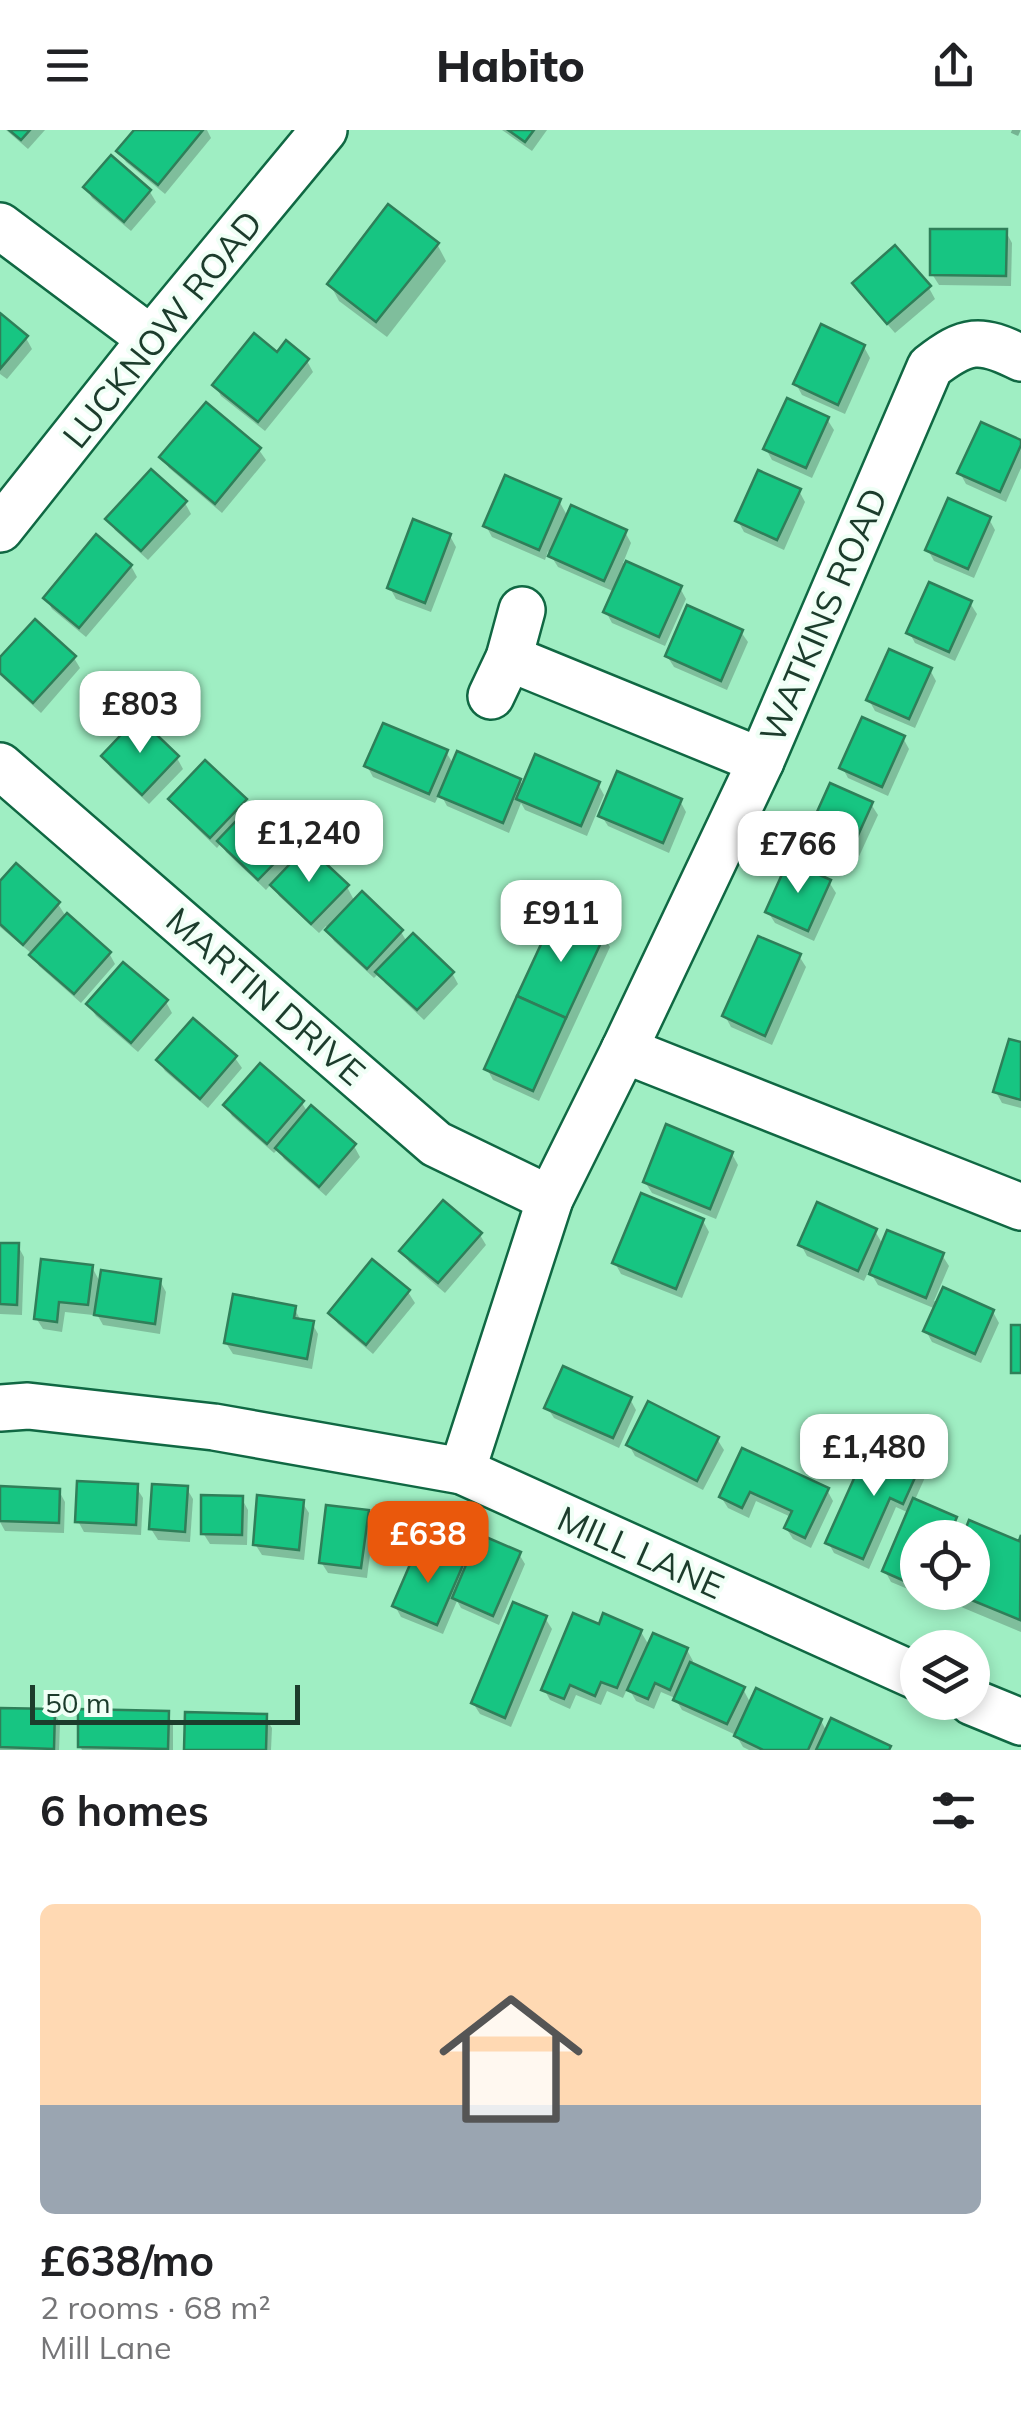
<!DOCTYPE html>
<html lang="en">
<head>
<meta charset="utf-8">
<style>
	:root { --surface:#fff; --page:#f6f6f6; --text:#202124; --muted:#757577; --line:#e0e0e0; --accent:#ea580c }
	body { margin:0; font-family:Mulish,sans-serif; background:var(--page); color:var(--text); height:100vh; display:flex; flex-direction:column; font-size:38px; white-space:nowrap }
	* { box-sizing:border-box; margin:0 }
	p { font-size:32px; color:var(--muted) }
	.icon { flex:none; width:55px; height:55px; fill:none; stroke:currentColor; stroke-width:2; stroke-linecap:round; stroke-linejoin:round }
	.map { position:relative; height:1620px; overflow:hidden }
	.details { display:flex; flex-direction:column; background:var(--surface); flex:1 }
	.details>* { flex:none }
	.buttons { position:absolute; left:900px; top:1390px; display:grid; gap:20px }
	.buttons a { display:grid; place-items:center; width:90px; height:90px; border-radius:50%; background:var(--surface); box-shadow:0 5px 15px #0003; font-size:50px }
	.scale { position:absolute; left:30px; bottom:25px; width:270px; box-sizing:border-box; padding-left:10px; border:5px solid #1c3c2c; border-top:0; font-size:28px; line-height:35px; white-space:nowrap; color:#1c3c2c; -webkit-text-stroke:8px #f0fff6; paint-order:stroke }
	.price { position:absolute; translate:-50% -85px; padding:0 22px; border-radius:20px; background:#fff; color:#222; font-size:32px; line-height:65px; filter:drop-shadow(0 2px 5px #0008) }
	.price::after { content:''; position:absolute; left:50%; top:60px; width:30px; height:22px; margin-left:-15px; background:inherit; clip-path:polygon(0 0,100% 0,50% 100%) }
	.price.active { background:var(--accent); color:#fff }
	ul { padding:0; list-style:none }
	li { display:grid; align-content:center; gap:20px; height:530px; padding:0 40px }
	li+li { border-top:2px solid var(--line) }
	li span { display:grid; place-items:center; height:310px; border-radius:15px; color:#555 }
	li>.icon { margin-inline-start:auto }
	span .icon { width:180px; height:180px; fill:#fffc; stroke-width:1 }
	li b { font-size:42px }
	h2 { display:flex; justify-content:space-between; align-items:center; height:120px; padding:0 40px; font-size:42px }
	header { display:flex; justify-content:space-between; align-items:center; height:130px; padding:0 40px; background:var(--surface); font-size:45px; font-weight:800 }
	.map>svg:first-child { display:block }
	.shadow { fill:#0003 }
	.building { fill:#17c582; stroke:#2f7f59; stroke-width:2.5 }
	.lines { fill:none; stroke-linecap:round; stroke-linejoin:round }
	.minor-casing { stroke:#106843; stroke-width:50 }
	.path { stroke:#74b492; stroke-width:6; stroke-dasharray:8 8; stroke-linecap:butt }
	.minor { stroke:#fff; stroke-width:45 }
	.labels { text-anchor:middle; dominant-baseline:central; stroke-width:8; stroke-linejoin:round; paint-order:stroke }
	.street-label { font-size:35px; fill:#1c3c2c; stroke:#f0fff6 }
</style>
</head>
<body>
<header><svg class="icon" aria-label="menu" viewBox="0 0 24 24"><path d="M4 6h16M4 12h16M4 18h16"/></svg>Habito<svg class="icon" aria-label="share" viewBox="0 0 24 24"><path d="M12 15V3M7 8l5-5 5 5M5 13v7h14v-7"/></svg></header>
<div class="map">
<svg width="1021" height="1620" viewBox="0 0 1021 1620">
	<rect width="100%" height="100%" fill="#9feec3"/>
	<g class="shadow">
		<path d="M 6,0 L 45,0 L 28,19 Z"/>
		<path d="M 137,0 L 207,0 L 211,8 L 165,64 L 126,32 L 119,21 Z"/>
		<path d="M 502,0 L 547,0 L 532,21 Z"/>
		<path d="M 86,57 L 150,62 L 156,72 L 131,101 L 92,68 Z"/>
		<path d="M 1006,102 L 1012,113 L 1011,156 L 939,155 L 932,144 Z"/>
		<path d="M 437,114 L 446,131 L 387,207 L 339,171 L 330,154 Z"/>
		<path d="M 895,119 L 929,158 L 935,169 L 895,203 L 861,164 L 855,153 Z"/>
		<path d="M 0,186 L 26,208 L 32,219 L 7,249 L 0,244 Z"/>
		<path d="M 864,217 L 870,228 L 845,284 L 802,265 L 796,254 Z"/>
		<path d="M 277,225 L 307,231 L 313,242 L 265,301 L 221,266 L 215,255 Z"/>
		<path d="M 827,289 L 834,300 L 812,348 L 772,330 L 766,319 Z"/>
		<path d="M 1021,313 L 1021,338 L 1006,372 L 966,354 L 960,343 Z"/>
		<path d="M 259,320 L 266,330 L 222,383 L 169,338 L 163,328 Z"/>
		<path d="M 799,361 L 805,372 L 784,420 L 744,402 L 738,391 Z"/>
		<path d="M 559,371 L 568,387 L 625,402 L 631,413 L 623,433 L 680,458 L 686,469 L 665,516 L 612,493 L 606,482 L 615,462 L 558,437 L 548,421 L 545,430 L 492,407 L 486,396 Z"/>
		<path d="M 185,373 L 191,384 L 148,430 L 115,400 L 109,389 Z"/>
		<path d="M 989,389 L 995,400 L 974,448 L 934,431 L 928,420 Z"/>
		<path d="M 450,406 L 456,417 L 431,482 L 396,469 L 390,458 Z"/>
		<path d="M 131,436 L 137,447 L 86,507 L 52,479 L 46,468 Z"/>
		<path d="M 970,473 L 977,484 L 955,531 L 915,513 L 909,502 Z"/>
		<path d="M 741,502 L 748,512 L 727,560 L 674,537 L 667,526 Z"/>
		<path d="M 74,528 L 80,538 L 41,583 L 0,545 L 0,531 Z"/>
		<path d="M 930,540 L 936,551 L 915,598 L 875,581 L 869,570 Z"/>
		<path d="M 903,608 L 909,619 L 888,666 L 848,648 L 842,637 Z"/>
		<path d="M 446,622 L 454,635 L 520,651 L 524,658 L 598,654 L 604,665 L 587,706 L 525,680 L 521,673 L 509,703 L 447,676 L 440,663 L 435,673 L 373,647 L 367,636 Z"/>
		<path d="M 104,627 L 177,628 L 183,639 L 149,674 L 110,637 Z"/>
		<path d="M 171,670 L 245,671 L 250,680 L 294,713 L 301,726 L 347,757 L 355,772 L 362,765 L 401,802 L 407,812 L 452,843 L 458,854 L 424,890 L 385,853 L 379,843 L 374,848 L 334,811 L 326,796 L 319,803 L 279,766 L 272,753 L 266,760 L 226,722 L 221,713 L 217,718 L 178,680 Z"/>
		<path d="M 680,671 L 686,682 L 669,723 L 608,696 L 601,685 Z"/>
		<path d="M 871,674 L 878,685 L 856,733 L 816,715 L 810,704 Z"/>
		<path d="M 829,752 L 836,763 L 814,811 L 775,793 L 768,782 Z"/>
		<path d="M 0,755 L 58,774 L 65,785 L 109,823 L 115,834 L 81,873 L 39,836 L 31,823 L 0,797 Z"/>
		<path d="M 603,806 L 610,817 L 539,971 L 493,950 L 487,939 Z"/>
		<path d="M 799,826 L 806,837 L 772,915 L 731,897 L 725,886 Z"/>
		<path d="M 166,872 L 172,883 L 138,922 L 96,886 L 89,875 Z"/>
		<path d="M 1021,915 L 1021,978 L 1002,973 L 996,962 Z"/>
		<path d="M 235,928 L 242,938 L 208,978 L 165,941 L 159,931 Z"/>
		<path d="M 302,973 L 308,983 L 354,1016 L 360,1027 L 326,1066 L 284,1029 L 278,1019 L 274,1023 L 232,986 L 226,976 Z"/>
		<path d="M 732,1024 L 738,1035 L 716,1089 L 652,1063 L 645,1052 Z"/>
		<path d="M 703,1091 L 709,1102 L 682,1168 L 621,1144 L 615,1133 Z"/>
		<path d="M 875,1101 L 883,1115 L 942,1125 L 949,1136 L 934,1171 L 993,1182 L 999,1193 L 981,1233 L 932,1212 L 926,1201 L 936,1179 L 878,1155 L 869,1140 L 864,1151 L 807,1126 L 801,1115 Z"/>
		<path d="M 480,1105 L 486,1115 L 445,1163 L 409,1132 L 402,1121 Z"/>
		<path d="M 0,1115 L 18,1116 L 24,1127 L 22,1185 L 0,1184 Z"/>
		<path d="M 92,1137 L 101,1154 L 160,1151 L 166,1162 L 160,1204 L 103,1195 L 94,1179 L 93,1185 L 65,1182 L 62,1202 L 43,1199 L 36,1188 Z"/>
		<path d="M 408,1162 L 415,1173 L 373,1224 L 338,1194 L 331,1184 Z"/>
		<path d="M 294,1178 L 300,1189 L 312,1193 L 318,1204 L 312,1239 L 233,1224 L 226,1213 Z"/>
		<path d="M 630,1269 L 636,1280 L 619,1318 L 554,1288 L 547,1277 Z"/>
		<path d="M 717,1309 L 724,1320 L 703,1360 L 635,1326 L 629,1315 Z"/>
		<path d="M 743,1321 L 827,1360 L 833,1371 L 811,1418 L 793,1409 L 786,1398 L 791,1387 L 756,1371 L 749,1388 L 728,1378 L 721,1367 Z"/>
		<path d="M 925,1323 L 931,1334 L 914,1372 L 955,1389 L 961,1400 L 958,1408 L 918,1408 L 918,1456 L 915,1462 L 891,1452 L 885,1441 L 909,1383 L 896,1377 L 869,1439 L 834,1423 L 828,1412 L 886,1347 Z"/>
		<path d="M 136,1357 L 143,1368 L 141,1405 L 84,1402 L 78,1391 Z"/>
		<path d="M 0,1359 L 59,1361 L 65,1372 L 64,1403 L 5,1401 L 0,1392 Z"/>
		<path d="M 187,1359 L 193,1369 L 190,1412 L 158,1410 L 151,1399 Z"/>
		<path d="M 242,1369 L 248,1380 L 247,1415 L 210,1414 L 203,1403 Z"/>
		<path d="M 302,1372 L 309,1383 L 304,1430 L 262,1425 L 255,1414 Z"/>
		<path d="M 367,1382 L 374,1393 L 367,1448 L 328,1443 L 321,1432 Z"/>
		<path d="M 970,1394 L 1020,1414 L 1021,1411 L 1021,1502 L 954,1474 L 947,1462 L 972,1462 L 972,1408 Z"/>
		<path d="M 519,1424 L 525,1434 L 499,1495 L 461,1478 L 457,1471 L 443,1504 L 401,1487 L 395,1476 L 461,1437 L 465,1444 Z"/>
		<path d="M 545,1488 L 552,1499 L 511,1597 L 480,1584 L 473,1573 Z"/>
		<path d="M 600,1497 L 641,1502 L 650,1517 L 687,1520 L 693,1531 L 691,1535 L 743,1559 L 751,1574 L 821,1591 L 827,1602 L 891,1620 L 749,1620 L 743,1617 L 736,1605 L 682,1580 L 675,1568 L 661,1562 L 654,1579 L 636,1571 L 628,1557 L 623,1568 L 607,1561 L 601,1575 L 576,1565 L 570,1579 L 550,1570 L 544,1559 Z"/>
		<path d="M 0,1580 L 54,1582 L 60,1593 L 59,1620 L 0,1620 Z"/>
		<path d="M 167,1584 L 173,1594 L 173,1620 L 82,1620 L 80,1616 Z"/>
		<path d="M 265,1587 L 272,1598 L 271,1620 L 187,1620 Z"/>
	</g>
	<g class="building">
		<path d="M 9,0 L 30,0 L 21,10 Z"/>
		<path d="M 134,0 L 203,0 L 158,55 L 116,21 Z"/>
		<path d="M 508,0 L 534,0 L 525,12 Z"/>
		<path d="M 111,25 L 151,60 L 124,92 L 83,57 Z"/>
		<path d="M 388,74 L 439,113 L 376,192 L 327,154 Z"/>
		<path d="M 930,99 L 1007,99 L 1006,146 L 930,145 Z"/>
		<path d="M 895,115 L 931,156 L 887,194 L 852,153 Z"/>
		<path d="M 0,183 L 28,206 L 0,239 Z"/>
		<path d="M 821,194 L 865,215 L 838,275 L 793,254 Z"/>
		<path d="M 254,203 L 277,222 L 286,210 L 309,229 L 258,292 L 212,255 Z"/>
		<path d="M 787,268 L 829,287 L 806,338 L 763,319 Z"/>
		<path d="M 206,272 L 261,318 L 215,374 L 159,327 Z"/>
		<path d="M 981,292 L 1021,310 L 1021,315 L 1000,362 L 957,343 Z"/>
		<path d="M 151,339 L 187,371 L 141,421 L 105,389 Z"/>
		<path d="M 758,340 L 801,359 L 777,410 L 735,391 Z"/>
		<path d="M 505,345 L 561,369 L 539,420 L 483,396 Z"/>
		<path d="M 948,368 L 991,387 L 968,439 L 925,420 Z"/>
		<path d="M 571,375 L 627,400 L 604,451 L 548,426 Z"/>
		<path d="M 413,389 L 451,404 L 425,473 L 387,458 Z"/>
		<path d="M 96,404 L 132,435 L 79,498 L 43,468 Z"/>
		<path d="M 626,431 L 682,456 L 659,507 L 603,482 Z"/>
		<path d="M 929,452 L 972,471 L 949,522 L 906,503 Z"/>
		<path d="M 687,475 L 743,500 L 721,551 L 665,526 Z"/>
		<path d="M 35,489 L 76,526 L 33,573 L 0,543 L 0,527 Z"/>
		<path d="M 889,519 L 932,538 L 909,589 L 866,570 Z"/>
		<path d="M 138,587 L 179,626 L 142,665 L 101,626 Z"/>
		<path d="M 862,587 L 905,606 L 882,657 L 839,638 Z"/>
		<path d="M 383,593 L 448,620 L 429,664 L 364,636 Z"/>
		<path d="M 457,621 L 521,649 L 503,693 L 438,666 Z"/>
		<path d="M 535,624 L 600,652 L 581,696 L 516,669 Z"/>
		<path d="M 205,630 L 247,669 L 210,708 L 168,669 Z"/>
		<path d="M 617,641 L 682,669 L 663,713 L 598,686 Z"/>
		<path d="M 830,653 L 873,672 L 850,723 L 807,704 Z"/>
		<path d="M 254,672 L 296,711 L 258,750 L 217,711 Z"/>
		<path d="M 307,716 L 349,755 L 311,794 L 270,755 Z"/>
		<path d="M 788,731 L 831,750 L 808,801 L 765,782 Z"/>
		<path d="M 16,733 L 60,772 L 23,815 L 0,794 L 0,751 Z"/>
		<path d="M 362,761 L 403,800 L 367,839 L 325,800 Z"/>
		<path d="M 556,782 L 605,804 L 566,888 L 517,866 Z"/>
		<path d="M 67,783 L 111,822 L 74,864 L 29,825 Z"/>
		<path d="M 413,803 L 454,842 L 417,880 L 375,842 Z"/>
		<path d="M 758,806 L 801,824 L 765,906 L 722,886 Z"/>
		<path d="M 123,832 L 168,870 L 131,913 L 86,874 Z"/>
		<path d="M 517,866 L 566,888 L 533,961 L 484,939 Z"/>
		<path d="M 193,888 L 237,926 L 200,969 L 156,930 Z"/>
		<path d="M 1009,909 L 1021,912 L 1021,970 L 993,962 Z"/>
		<path d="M 260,933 L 304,971 L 267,1014 L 223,975 Z"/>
		<path d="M 311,975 L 356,1014 L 319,1057 L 275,1018 Z"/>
		<path d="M 666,994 L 733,1022 L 710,1079 L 643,1052 Z"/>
		<path d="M 641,1063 L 704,1089 L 676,1159 L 612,1133 Z"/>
		<path d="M 443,1070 L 482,1103 L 438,1153 L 399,1121 Z"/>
		<path d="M 817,1072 L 877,1099 L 858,1141 L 798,1115 Z"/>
		<path d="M 887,1100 L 944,1123 L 926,1168 L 869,1144 Z"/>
		<path d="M 0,1113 L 19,1113 L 17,1175 L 0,1174 Z"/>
		<path d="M 41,1129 L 93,1135 L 88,1175 L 59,1172 L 57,1192 L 34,1189 Z"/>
		<path d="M 372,1129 L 410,1160 L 366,1215 L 328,1183 Z"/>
		<path d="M 101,1140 L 161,1149 L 155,1194 L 94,1185 Z"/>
		<path d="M 943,1157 L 994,1180 L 975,1224 L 923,1201 Z"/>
		<path d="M 233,1164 L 296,1176 L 294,1188 L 314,1191 L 307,1229 L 224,1213 Z"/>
		<rect x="1011" y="1195" width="10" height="48"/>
		<path d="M 563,1236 L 632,1267 L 613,1308 L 544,1278 Z"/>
		<path d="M 648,1271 L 719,1307 L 697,1351 L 626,1315 Z"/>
		<path d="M 901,1309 L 927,1321 L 903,1374 L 890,1368 L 863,1429 L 825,1413 L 861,1333 L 885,1344 Z"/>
		<path d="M 742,1318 L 829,1358 L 805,1408 L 784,1398 L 792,1381 L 750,1362 L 742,1378 L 719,1367 Z"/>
		<path d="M 77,1351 L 138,1354 L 136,1395 L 75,1392 Z"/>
		<path d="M 152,1354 L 188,1356 L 185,1402 L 149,1399 Z"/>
		<path d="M 0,1356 L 60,1359 L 59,1393 L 0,1391 Z"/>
		<path d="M 201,1365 L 243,1366 L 242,1405 L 201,1404 Z"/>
		<path d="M 257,1365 L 304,1370 L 299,1420 L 253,1415 Z"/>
		<path d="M 913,1368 L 957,1387 L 948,1408 L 918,1408 L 918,1433 L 909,1453 L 882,1441 Z"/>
		<path d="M 326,1375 L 369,1380 L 361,1438 L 319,1433 Z"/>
		<path d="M 969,1390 L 1019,1411 L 1021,1405 L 1020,1490 L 952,1462 L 972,1462 L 972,1408 L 962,1408 Z"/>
		<path d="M 479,1404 L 521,1422 L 493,1486 L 452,1468 Z"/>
		<path d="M 418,1416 L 463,1435 L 437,1495 L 392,1476 Z"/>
		<path d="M 513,1472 L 547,1486 L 505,1588 L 471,1573 Z"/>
		<path d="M 573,1483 L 599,1494 L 603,1483 L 642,1500 L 617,1558 L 601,1552 L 595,1566 L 570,1555 L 564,1569 L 541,1560 Z"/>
		<path d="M 653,1503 L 688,1518 L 670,1560 L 655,1553 L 648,1569 L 627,1560 Z"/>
		<path d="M 690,1532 L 745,1557 L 727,1594 L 673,1570 Z"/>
		<path d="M 756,1558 L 822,1589 L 808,1620 L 763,1620 L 734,1606 Z"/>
		<path d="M 0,1578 L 55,1579 L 54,1619 L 0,1617 Z"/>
		<path d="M 78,1579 L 169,1581 L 168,1619 L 78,1617 Z"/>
		<path d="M 185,1582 L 267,1584 L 266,1620 L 184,1620 Z"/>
		<path d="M 831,1588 L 891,1616 L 889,1620 L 816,1620 Z"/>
	</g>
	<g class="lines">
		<defs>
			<g id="minor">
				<path d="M 0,96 L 151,209"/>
				<path d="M 0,399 L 151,209 L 324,0"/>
				<path d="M 509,528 L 761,631"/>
				<path d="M 491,566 L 509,528 L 522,480"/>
				<path d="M 0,636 L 436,1014 L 550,1069"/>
				<path d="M 624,920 L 1021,1077"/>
				<path d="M 0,1278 L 28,1276 L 214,1297 L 462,1341 L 918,1547"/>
				<path d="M 462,1341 L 550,1069 L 624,920 L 761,631 L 930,237 C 966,209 980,207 1021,228"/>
				<path d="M 972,1572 L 1021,1592"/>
			</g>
		</defs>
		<use href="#minor" class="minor-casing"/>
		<path class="path" d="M 1012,0 L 1021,4"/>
		<use href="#minor" class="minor"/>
	</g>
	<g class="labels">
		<g class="street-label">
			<text transform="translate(162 199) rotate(-51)">LUCKNOW ROAD</text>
			<text transform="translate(823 485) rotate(-67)">WATKINS ROAD</text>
			<text transform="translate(266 866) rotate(41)">MARTIN DRIVE</text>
			<text transform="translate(641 1422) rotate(24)">MILL LANE</text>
		</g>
	</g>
</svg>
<div class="buttons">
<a><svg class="icon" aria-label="locate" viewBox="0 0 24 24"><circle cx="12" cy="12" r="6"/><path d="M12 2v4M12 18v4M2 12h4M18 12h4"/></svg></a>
<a><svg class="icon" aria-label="layers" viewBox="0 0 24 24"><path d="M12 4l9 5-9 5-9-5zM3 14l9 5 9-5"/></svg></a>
</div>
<div class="scale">50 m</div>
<b class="price" style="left:140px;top:626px">£803</b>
<b class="price" style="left:309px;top:755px">£1,240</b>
<b class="price" style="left:798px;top:766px">£766</b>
<b class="price" style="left:561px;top:835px">£911</b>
<b class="price" style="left:874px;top:1369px">£1,480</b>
<b class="price active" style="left:428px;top:1456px">£638</b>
</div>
<section class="details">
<h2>6 homes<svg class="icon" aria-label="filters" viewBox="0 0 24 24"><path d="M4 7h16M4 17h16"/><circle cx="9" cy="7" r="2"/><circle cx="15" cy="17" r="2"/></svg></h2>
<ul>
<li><span style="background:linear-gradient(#ffd9b3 65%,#9aa5b1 0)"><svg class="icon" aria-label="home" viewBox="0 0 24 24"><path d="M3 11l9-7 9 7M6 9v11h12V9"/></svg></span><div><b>£638/mo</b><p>2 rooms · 68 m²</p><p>Mill Lane</p></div></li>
</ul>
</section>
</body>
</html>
